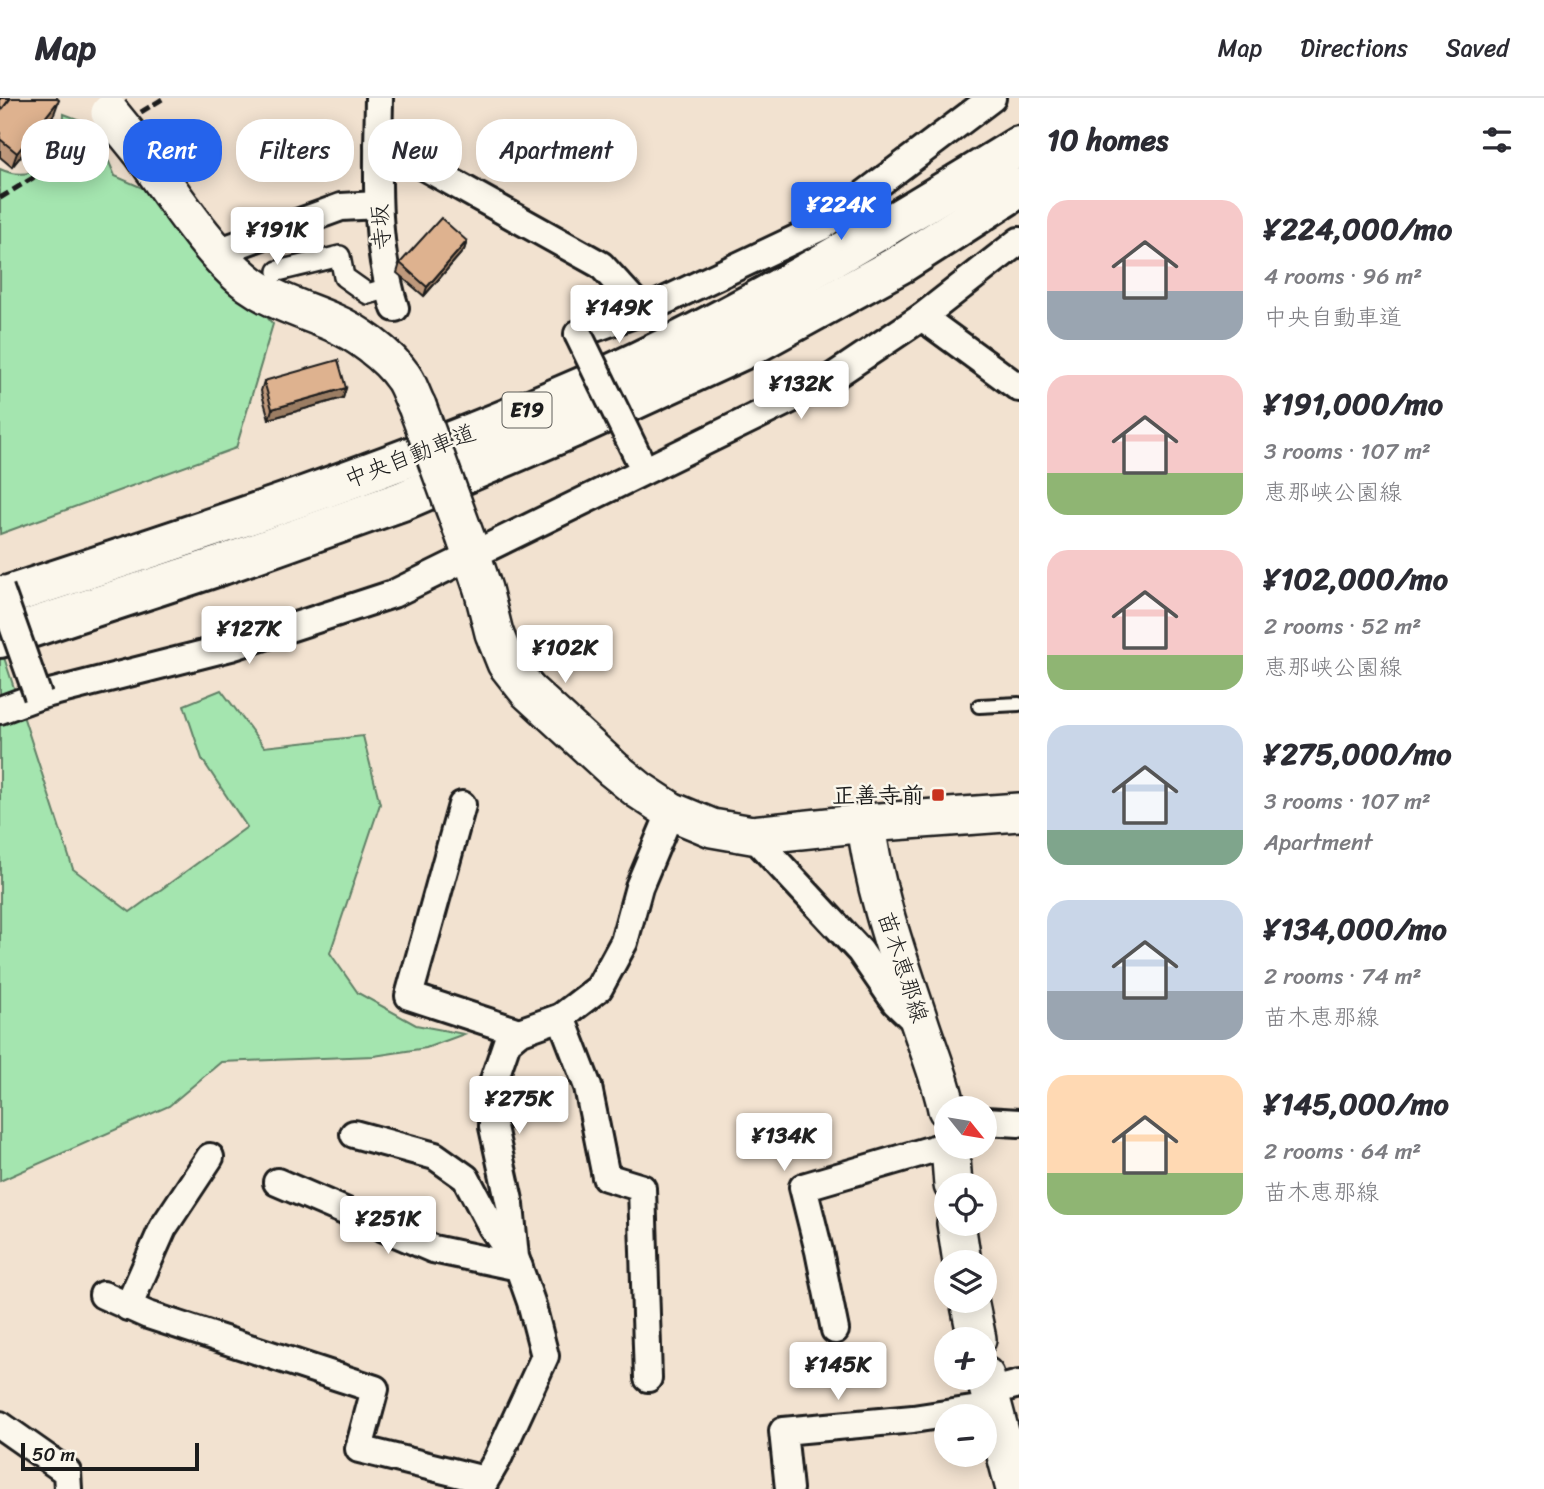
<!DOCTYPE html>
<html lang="en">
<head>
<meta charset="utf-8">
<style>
	:root { --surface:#fff; --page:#f2f2f3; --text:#2b2b33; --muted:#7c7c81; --line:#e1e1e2; --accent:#2563eb }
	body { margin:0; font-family:Sriracha,"Klee One",sans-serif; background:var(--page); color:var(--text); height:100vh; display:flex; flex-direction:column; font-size:26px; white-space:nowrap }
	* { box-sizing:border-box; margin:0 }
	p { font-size:23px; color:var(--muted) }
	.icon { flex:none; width:38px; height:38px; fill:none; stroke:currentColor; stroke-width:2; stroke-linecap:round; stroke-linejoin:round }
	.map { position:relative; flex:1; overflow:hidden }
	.sheet { display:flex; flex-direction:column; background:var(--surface); width:525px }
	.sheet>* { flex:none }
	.guide { position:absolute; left:21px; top:21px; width:665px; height:63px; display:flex; gap:14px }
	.needle { width:46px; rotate:120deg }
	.buttons { position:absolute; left:934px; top:998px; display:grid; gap:14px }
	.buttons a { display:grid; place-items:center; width:63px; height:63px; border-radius:50%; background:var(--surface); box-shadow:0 4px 18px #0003; font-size:35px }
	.scale { position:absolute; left:21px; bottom:18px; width:178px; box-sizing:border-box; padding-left:7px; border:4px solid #1c1c1c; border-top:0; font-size:19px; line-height:24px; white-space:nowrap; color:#1c1c1c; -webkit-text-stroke:5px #fbf7ec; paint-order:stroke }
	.price { position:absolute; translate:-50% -60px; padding:0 16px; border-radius:7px; background:#fff; color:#222; font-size:23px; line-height:46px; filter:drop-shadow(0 2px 4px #0008) }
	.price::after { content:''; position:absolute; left:50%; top:42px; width:21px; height:16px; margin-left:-10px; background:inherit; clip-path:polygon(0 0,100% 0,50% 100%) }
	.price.on { background:var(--accent); color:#fff }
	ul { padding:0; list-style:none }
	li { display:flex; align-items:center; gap:21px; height:175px; padding:0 28px }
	li span { display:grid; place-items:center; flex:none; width:196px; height:140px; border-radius:21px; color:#555 }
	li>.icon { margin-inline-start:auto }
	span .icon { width:84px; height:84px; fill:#fffc; stroke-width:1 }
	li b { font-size:30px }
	h2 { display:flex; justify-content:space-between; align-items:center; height:84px; padding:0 28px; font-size:30px }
	.chip { padding:0 24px; border-radius:28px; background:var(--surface); box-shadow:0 4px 18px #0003; font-size:24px; line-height:63px }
	.chip.on { background:var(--accent); color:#fff }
	header { display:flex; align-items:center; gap:42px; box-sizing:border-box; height:98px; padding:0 35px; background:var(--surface); border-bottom:2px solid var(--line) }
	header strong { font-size:33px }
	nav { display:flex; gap:38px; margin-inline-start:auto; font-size:24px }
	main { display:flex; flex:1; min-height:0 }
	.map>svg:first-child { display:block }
	.green { fill:#a4e5af; stroke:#608066; stroke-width:2 }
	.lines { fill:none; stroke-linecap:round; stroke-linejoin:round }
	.service-casing { stroke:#1c1c1c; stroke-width:18 }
	.pedestrian-casing { stroke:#1c1c1c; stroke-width:24 }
	.minor-casing { stroke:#1c1c1c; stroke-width:32 }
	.secondary-casing { stroke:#1c1c1c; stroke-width:42 }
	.motorway-casing { stroke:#1c1c1c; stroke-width:44 }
	.service { stroke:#fbf7ec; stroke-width:12 }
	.pedestrian { stroke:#fbf7ec; stroke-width:19 }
	.minor { stroke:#fbf7ec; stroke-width:26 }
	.secondary { stroke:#fbf7ec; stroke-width:37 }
	.motorway { stroke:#fbf7ec; stroke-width:38 }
	.rail { stroke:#1c1c1c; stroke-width:5; stroke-dasharray:10 5; stroke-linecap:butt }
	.minor-bridge-casing { stroke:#1c1c1c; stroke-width:32; stroke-linecap:butt }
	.secondary-bridge-casing { stroke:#1c1c1c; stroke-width:42; stroke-linecap:butt }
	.minor-bridge { stroke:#fbf7ec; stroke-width:26 }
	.secondary-bridge { stroke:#fbf7ec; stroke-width:37 }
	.wall { fill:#bf997b; stroke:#1c1c1c; stroke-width:2 }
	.shaded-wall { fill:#9b7d64; stroke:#1c1c1c; stroke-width:2 }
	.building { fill:#deb28f; stroke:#1c1c1c; stroke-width:2 }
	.poi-dot { fill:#c8321e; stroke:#fbf7ec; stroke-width:2.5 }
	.labels { text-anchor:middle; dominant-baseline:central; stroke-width:5; stroke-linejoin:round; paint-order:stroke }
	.shield { fill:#fbf7ec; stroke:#5f5e5a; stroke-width:2 }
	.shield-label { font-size:21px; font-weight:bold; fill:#1c1c1c }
	.street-label { font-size:23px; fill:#1c1c1c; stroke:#fbf7ec }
	.poi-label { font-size:23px; font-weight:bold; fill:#1c1c1c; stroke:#fbf7ec; text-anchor:end }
</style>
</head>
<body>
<header>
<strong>Map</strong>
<nav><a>Map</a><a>Directions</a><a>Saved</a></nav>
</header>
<main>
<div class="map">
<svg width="1019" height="1391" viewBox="0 0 1019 1391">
	<rect width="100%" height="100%" fill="#f2e2d0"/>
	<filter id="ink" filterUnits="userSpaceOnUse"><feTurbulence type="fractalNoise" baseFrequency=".0143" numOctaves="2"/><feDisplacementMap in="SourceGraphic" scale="14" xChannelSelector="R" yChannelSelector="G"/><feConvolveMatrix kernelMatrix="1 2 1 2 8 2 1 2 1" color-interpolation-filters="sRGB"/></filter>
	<g filter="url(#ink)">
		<g class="green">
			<path d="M 64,16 L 93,27 L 115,78 L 161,98 L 273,226 L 236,350 L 0,436 L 0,71 C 26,83 41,71 62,57 Z"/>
			<path d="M 0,547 L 73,771 L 130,814 L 247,729 L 202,661 L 184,607 L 221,592 L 264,649 L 363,638 L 380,706 L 330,855 L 358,895 L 416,927 L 464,936 L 426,950 L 374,958 L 221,964 L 169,1008 L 0,1083 Z"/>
		</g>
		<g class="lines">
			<defs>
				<path id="service" d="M 979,608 L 1019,606"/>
				<path id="pedestrian" d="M 278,173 L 340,158 L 344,179 L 368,196 L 389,190"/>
				<g id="minor">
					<path d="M 379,0 C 378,70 373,142 395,210"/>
					<path d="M 378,47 L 405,58 L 601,167 L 643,213"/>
					<path d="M 218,154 L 341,109 L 378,107"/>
					<path d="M 922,219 L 1019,290"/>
					<path d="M 578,236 L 643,213 L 821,129 L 992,0"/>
					<path d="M 0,612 L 38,598 L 231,549 L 393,496 L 822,286 L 922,219 L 1019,143"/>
					<path d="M 462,707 L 409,898 L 519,934"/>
					<path d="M 752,737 L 860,853 L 895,904 L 917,925"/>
					<path d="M 561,919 L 588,989 L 606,1079 L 642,1090 L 648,1280"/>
					<path d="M 985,1023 L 1019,1025"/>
					<path d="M 354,1036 L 435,1058 L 466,1080 L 492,1129 L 514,1161"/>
					<path d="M 277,1084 L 433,1151 L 519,1169"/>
					<path d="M 103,1197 L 148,1217 L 375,1291 L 359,1351 L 485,1382"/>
					<path d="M 128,1209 L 163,1130 L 210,1059"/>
					<path d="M 835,1232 L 819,1153 L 803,1089 L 947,1047"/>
					<path d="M 989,1294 L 1019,1286"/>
					<path d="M 0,1327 L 67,1374 L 68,1391"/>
					<path d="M 480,1391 L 497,1362 L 545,1258 L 531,1204 L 515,1159 L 510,1107 L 493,1029 L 493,985 L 507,944 L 519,934 L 561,919 L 599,890 L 624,844 L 639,789 L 671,713"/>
					<path d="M 789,1391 L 783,1333 L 913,1321 L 992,1309"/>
				</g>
				<g id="secondary">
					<path d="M 141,53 C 170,93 211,157 250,186 C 275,204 304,212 332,224 C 356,234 388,257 403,279 C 409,287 412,299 417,308"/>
					<path d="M 466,441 L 483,491 L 494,535 L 506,565 L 528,593 L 613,671 L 639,692 L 671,713 L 712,730 L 752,737 L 866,725 L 1019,714"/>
					<path d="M 866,725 C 874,794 899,862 921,929 C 930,956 941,982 947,1011"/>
					<path d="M 950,1048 L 953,1087"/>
					<path d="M 956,1125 L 962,1164"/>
					<path d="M 969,1202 L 977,1241"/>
					<path d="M 985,1278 L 1015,1391"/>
				</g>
				<g id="motorway">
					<path d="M 0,500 C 189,438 378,377 561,298 C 721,230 871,139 1019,48"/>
					<path d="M 0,540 L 222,467 L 402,403 L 575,329 L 745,251 L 902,165 L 1019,90"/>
				</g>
			</defs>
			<use href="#service" class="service-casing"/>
			<use href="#pedestrian" class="pedestrian-casing"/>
			<use href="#minor" class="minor-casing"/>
			<use href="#secondary" class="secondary-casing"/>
			<use href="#motorway" class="motorway-casing"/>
			<use href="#service" class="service"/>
			<use href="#pedestrian" class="pedestrian"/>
			<use href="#minor" class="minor"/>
			<use href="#secondary" class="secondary"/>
			<use href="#motorway" class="motorway"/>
			<path class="rail" d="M 0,100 L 164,0"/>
			<defs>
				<g id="minor-bridge">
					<path d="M 578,236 L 638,359"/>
					<path d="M 0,491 L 38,598"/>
				</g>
				<g id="secondary-bridge">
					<path d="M 110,15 L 141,53"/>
					<path d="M 417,308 L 466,441"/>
				</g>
			</defs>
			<use href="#minor-bridge" class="minor-bridge-casing"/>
			<use href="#secondary-bridge" class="secondary-bridge-casing"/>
			<use href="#minor-bridge" class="minor-bridge"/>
			<use href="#secondary-bridge" class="secondary-bridge"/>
		</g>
		<g class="wall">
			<path d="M 0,0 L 54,16 L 40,34 L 48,44 L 55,49 L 53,54 L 42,69 L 34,63 L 32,66 L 22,59 L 24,54 L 33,43 L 12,69 L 0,59 Z"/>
			<path d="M 467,143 L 464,152 L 424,198 L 397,175 L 400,165 Z"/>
			<path d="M 264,283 L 346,290 L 343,300 L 269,321 L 261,293 Z"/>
		</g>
		<g class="shaded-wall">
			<path d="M 59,2 L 54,16 L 12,69 L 17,55 Z"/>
			<path d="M 55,49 L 53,54 L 42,69 L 44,64 Z"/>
			<path d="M 467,143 L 464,152 L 424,198 L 427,189 Z"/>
			<path d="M 346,290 L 343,300 L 269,321 L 272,311 Z"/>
		</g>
		<g class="building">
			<path d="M 0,0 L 10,0 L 0,14 Z"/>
			<path d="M 11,0 L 57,0 L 59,2 L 17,55 L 0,41 L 0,14 Z"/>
			<path d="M 40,34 L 49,41 L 47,43 L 55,49 L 44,64 L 36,58 L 33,61 L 24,54 Z"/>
			<path d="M 441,120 L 467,143 L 427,189 L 400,165 Z"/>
			<path d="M 338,262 L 346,290 L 272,311 L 264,283 Z"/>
		</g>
	</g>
	<rect class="poi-dot" x="931" y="690" width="14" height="14" rx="3.5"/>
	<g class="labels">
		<rect class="shield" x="502.5" y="294.5" width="49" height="35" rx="5"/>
		<g class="shield-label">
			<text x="527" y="312">E19</text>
		</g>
		<g class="street-label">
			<text transform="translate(381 129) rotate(-94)">寺坂</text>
			<text transform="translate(410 358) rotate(-21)">中央自動車道</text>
			<text transform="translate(903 869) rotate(72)">苗木恵那線</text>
		</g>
		<g class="poi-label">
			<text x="924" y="697">正善寺前</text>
		</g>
	</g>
</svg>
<div class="buttons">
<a><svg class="needle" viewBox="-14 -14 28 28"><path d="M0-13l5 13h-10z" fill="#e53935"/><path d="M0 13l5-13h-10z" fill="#7c7c81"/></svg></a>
<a><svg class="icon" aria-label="locate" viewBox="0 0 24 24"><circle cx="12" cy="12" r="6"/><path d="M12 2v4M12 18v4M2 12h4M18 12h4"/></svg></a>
<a><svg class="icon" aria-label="layers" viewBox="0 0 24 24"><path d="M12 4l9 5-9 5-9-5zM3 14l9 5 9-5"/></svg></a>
<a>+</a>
<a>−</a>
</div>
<div class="scale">50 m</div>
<b class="price on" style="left:841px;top:144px">¥224K</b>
<b class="price" style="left:277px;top:169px">¥191K</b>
<b class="price" style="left:619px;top:247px">¥149K</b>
<b class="price" style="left:801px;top:323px">¥132K</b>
<b class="price" style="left:249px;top:568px">¥127K</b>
<b class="price" style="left:565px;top:587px">¥102K</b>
<b class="price" style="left:519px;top:1038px">¥275K</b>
<b class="price" style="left:784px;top:1075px">¥134K</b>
<b class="price" style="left:388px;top:1158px">¥251K</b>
<b class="price" style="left:838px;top:1304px">¥145K</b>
<div class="guide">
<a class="chip">Buy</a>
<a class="chip on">Rent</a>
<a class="chip">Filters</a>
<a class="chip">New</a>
<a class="chip">Apartment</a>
</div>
</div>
<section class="sheet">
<h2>10 homes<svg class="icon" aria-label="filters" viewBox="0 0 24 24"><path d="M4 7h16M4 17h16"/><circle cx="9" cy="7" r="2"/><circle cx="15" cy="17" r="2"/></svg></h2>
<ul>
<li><span style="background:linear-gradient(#f6c9c9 65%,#9aa5b1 0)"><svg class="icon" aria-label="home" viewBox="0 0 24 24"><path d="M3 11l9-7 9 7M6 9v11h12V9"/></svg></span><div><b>¥224,000/mo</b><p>4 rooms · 96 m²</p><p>中央自動車道</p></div></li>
<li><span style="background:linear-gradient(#f6c9c9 70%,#8fb573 0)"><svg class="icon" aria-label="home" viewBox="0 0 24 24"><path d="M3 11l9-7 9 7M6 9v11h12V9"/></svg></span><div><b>¥191,000/mo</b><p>3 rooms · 107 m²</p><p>恵那峡公園線</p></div></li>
<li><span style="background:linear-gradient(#f6c9c9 75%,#8fb573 0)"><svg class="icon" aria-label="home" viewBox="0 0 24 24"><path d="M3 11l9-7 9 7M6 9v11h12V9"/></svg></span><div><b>¥102,000/mo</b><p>2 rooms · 52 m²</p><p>恵那峡公園線</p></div></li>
<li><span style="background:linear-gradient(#c9d6e8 75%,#7fa58c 0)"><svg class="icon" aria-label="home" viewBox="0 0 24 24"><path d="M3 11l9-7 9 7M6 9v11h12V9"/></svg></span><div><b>¥275,000/mo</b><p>3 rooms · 107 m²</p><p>Apartment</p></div></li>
<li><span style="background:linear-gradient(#c9d6e8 65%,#9aa5b1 0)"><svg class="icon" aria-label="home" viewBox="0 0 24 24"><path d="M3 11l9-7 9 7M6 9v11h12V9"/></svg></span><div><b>¥134,000/mo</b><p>2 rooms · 74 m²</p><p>苗木恵那線</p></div></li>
<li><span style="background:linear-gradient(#ffd9b3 70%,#8fb573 0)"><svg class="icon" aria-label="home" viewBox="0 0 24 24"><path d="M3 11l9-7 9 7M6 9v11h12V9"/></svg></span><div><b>¥145,000/mo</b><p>2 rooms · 64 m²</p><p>苗木恵那線</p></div></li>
</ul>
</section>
</main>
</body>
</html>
